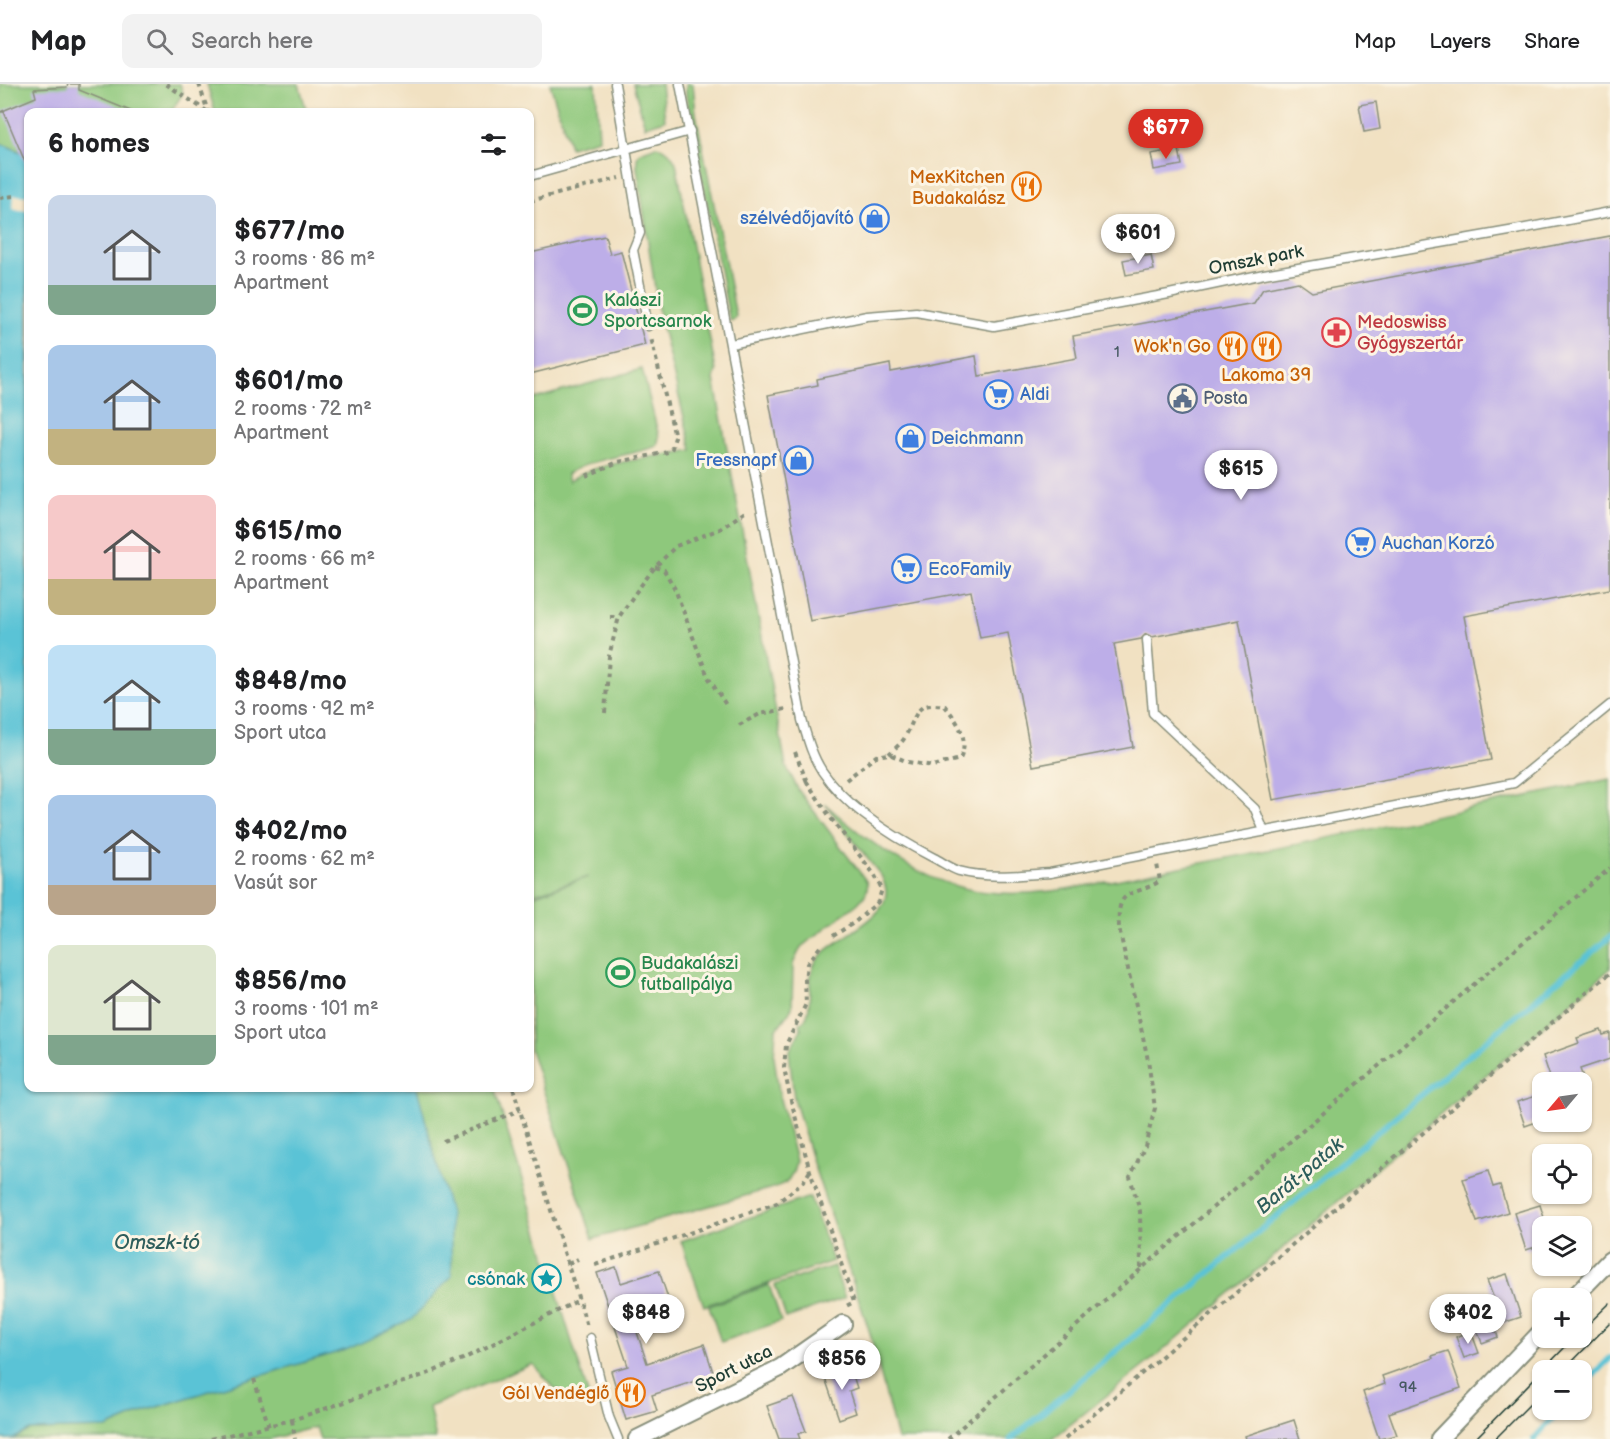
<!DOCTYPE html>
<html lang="en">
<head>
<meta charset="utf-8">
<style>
	:root { --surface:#fff; --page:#f2f2f2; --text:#202124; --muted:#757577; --line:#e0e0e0; --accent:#d93025 }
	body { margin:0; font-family:"Balsamiq Sans",sans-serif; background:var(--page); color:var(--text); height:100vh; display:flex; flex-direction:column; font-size:22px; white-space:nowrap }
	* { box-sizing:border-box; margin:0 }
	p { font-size:20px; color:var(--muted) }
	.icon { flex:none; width:33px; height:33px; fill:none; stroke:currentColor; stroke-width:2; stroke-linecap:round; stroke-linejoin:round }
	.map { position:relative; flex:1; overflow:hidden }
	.details { position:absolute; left:24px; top:24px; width:510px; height:984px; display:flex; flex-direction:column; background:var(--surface); border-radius:12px; box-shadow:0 2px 4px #0004 }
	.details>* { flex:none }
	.needle { width:39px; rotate:241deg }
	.tools { position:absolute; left:1532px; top:988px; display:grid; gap:12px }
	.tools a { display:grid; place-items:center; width:60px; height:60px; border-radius:12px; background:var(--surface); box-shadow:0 2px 4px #0004; font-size:30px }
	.price { position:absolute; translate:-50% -51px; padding:0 14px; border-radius:21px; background:#fff; color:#222; font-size:20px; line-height:39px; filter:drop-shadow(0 2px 3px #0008) }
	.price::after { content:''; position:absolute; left:50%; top:36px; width:18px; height:14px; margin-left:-9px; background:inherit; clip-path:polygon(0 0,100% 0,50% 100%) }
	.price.selected { background:var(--accent); color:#fff }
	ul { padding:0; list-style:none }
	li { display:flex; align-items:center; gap:18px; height:150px; padding:0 24px }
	li span { display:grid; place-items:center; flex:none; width:168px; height:120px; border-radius:12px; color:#555 }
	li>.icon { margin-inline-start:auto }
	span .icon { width:72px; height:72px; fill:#fffc; stroke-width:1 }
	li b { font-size:26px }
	h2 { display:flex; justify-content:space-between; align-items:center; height:72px; padding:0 24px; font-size:26px }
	header { display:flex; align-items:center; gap:36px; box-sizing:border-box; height:84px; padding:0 30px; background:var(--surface); border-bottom:2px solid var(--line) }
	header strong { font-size:28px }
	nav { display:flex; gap:33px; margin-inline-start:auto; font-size:21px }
	.search { width:420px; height:54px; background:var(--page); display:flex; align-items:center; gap:15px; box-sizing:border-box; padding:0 21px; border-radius:12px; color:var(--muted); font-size:22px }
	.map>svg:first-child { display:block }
	.green { fill:#8ec87c; stroke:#568258; stroke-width:1.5 }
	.water { fill:#5ac3d6; stroke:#3c8085; stroke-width:1.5 }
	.pier { fill:#f1e1c2 }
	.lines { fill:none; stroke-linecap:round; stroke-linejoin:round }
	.stream { stroke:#5ac3d6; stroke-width:6 }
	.building { fill:#bdaee8 }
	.lane-casing { stroke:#888f7b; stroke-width:11 }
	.street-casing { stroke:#888f7b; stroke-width:20 }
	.path { stroke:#888f7b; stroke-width:4; stroke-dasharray:4.5 4.5; stroke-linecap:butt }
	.lane { stroke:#fff; stroke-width:8 }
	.street { stroke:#fff; stroke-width:16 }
	.tram { stroke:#1f3d34; stroke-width:1.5 }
	.labels { text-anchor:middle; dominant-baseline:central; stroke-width:6; stroke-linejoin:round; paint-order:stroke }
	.number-label { font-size:15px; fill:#465961 }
	.food-label { font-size:18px; fill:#c56008; stroke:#fcf5e5; text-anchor:end }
	.shop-label { font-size:18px; fill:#366cbe; stroke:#fcf5e5; text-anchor:start }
	.street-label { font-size:18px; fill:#1f3d34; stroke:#fcf5e5 }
	.leisure-label { font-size:18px; fill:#27864d; stroke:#fcf5e5; text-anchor:start }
	.health-label { font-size:18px; fill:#be3a42; stroke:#fcf5e5; text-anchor:start }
	.service-label { font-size:18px; fill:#4e5e75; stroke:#fcf5e5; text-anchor:start }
	.culture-label { font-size:18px; fill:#0d838f; stroke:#fcf5e5; text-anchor:end }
	.water-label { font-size:20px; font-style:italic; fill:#2e5e5c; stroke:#fcf5e5 }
</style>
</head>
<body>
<header>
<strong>Map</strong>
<div class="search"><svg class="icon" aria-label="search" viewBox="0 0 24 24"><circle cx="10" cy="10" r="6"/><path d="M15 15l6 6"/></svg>Search here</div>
<nav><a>Map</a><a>Layers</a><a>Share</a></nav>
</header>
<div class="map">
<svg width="1610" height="1355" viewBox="0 0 1610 1355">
	<rect width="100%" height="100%" fill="#fcf5e5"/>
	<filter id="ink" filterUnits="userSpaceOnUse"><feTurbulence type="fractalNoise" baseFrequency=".0167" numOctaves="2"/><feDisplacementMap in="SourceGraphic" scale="12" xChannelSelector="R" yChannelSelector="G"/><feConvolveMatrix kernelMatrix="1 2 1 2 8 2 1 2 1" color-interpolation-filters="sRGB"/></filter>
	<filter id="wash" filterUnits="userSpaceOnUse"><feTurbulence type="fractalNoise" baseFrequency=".008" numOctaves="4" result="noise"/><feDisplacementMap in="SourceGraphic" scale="24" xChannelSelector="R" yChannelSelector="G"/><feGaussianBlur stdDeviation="1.35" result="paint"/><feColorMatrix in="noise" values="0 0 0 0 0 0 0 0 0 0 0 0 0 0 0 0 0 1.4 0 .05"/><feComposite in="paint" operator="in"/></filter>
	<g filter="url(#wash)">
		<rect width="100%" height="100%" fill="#f1e1c2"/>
		<g class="green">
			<path d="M 0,0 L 180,0 L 183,9 L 171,28 L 28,28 L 28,71 L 0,59 Z"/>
			<path d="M 207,0 L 299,0 L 307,28 L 215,28 Z"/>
			<path d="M 550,0 L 596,0 L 599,55 L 570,63 Z"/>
			<path d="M 633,0 L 661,0 L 665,36 L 645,42 Z"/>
			<path d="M 686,0 L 693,0 L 696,30 L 736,232 L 734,236 L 731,237 L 729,232 L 686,11 Z"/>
			<path d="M 656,62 C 667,64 671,69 676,79 L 716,287 L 714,295 L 786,682 L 799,707 L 867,798 C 869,808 864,813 857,820 L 801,863 L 793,880 L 792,924 L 776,946 L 774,972 L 780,1015 L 796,1077 L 793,1088 L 787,1098 L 776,1103 L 593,1155 L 530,966 L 530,813 L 588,793 L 530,811 L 530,316 L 642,285 L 659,353 L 657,362 C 627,373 595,373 567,390 L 569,397 C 593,378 660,373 692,366 L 659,231 L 637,84 L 637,74 L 640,68 Z"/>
			<path d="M 1610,695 L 1610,885 L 1159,1270 L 1052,1355 L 897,1355 L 870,1249 L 813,1079 L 794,1014 L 789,968 L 801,945 L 800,939 C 815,933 806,898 813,883 C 825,855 888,839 886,807 C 886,802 883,797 882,793 L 825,720 C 863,754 914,792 963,804 C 1029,820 1105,797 1170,785 C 1317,758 1463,725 1610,695 Z"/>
			<path d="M 400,1004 L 494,1004 L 591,1320 L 554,1304 L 533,1280 L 429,1323 L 436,1355 L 320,1355 L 316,1343 L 270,1355 L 13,1355 L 30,1346 L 106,1344 L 147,1326 L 348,1265 Z"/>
			<path d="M 810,1113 L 833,1177 L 704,1222 L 681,1157 Z"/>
			<path d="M 834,1182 L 845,1214 L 786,1234 L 775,1201 Z"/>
			<path d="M 769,1201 L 781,1237 L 721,1258 L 709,1222 Z"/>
		</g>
		<path class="water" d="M 0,59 L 28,71 L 28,1004 L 417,1004 L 450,1129 L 452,1192 L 411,1236 L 348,1265 L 147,1326 L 106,1344 L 30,1346 L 13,1355 L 0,1355 Z"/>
		<path class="pier" d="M 14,111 L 28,112 L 28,127 L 12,125 Z"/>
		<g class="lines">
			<g class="stream">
				<path d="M 1581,1304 L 1610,1274"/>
				<path d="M 1011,1355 L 1610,853"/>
				<path d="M 1534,1355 L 1560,1326"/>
			</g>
		</g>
		<g id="blocks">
			<g class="building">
				<path d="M 68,0 L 79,0 L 79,6 L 133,28 L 79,28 L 73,26 L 63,28 L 28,28 L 28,85 L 4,28 L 0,28 L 36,13 L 34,5 L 67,3 Z"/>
				<path d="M 1376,18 L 1380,45 L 1364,48 L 1359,21 Z"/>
				<path d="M 1179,65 L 1182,81 L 1154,86 L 1151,70 Z"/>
				<path d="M 605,152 L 610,170 L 621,167 L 645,261 L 530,290 L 530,169 Z"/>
				<path d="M 1610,152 L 1610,505 L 1464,532 L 1491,676 L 1273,716 L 1239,536 L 1152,553 L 1146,550 L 1141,555 L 1114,560 L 1133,663 L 1033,682 L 1008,549 L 980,554 L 971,507 L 810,537 L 768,311 L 818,301 L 817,295 L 890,280 L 891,288 L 976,272 L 979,292 L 1077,274 L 1073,252 L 1254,219 L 1263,205 L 1298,198 L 1312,208 Z"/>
				<path d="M 1151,171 L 1154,186 L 1126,191 L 1123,176 Z"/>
				<path d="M 1601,946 L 1603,951 L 1610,949 L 1610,975 L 1580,985 L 1585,999 L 1552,999 L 1543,972 L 1579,959 L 1577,954 Z"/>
				<path d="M 1542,1010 L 1542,1036 L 1525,1042 L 1517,1018 Z"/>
				<path d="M 1488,1087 L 1493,1103 L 1500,1101 L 1508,1128 L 1477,1138 L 1463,1095 Z"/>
				<path d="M 1540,1121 L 1547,1143 L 1542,1143 L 1542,1161 L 1526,1166 L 1514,1129 Z"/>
				<path d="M 616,1183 L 621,1199 L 659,1187 L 671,1223 L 633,1236 L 647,1279 L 704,1260 L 714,1291 L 652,1311 L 657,1327 L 626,1336 L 611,1287 L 628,1282 L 597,1189 Z"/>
				<path d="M 1507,1190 L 1521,1233 L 1494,1242 L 1498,1253 L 1482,1259 L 1469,1224 L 1494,1215 L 1487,1196 Z"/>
				<path d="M 1471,1247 L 1479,1269 L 1464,1274 L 1456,1253 Z"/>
				<path d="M 1448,1267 L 1461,1304 L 1389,1329 L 1397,1351 L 1379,1355 L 1363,1308 L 1385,1300 L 1382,1292 L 1433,1274 L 1432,1272 Z"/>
				<path d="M 850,1282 L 857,1304 L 849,1307 L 856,1329 L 839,1335 L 824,1291 Z"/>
				<path d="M 793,1313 L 806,1347 L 798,1350 L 800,1355 L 779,1355 L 767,1322 Z"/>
				<path d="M 1294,1336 L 1300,1355 L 1246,1355 L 1245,1352 Z"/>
			</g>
		</g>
	</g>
	<g filter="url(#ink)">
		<use href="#blocks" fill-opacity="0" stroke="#888f7b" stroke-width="1.5"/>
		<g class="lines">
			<defs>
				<g id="lane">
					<path d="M 615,0 L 640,149 L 633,166 L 648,242"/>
					<path d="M 680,0 L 802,636 C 807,653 812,672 822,687 C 847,725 895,754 934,774 C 942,778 950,784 959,787 C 989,795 1020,791 1050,789 L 1514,699 L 1610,621"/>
					<path d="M 530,92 L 690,47"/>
					<path d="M 731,260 L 867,232 L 916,228 L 994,242 L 1169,210 L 1264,190 L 1515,146 L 1610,128"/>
					<path d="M 1147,556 L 1153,629 L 1255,725 L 1264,747"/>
					<path d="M 590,1254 L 609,1333 L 618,1355"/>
				</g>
				<g id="street">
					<path d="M 1572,1215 L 1610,1176"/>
					<path d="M 637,1355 L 780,1284 L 843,1240"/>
					<path d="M 1439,1355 L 1542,1247"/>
				</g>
			</defs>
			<use href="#lane" class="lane-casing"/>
			<use href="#street" class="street-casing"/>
			<g class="path">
				<path d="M 166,0 L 208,28"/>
				<path d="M 199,0 L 208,28"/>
				<path d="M 0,114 L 13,112"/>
				<path d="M 530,117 L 619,94"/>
				<path d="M 586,392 L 618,378 L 668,368 L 672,364 L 675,353 L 651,254"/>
				<path d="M 655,483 L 664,486 L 675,505 L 708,593 L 726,621"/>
				<path d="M 610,533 L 619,533"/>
				<path d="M 605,629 L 609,572 L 619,533 L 636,508 L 655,483 L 676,462 L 720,445 L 748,426"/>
				<path d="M 739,641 L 760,630 L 786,625"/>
				<path d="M 795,668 L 807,698"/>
				<path d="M 846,696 L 876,672 L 889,670 L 908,678 L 933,682 L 960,675 C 970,655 958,638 945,622 C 914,617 918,630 905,653 C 902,659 894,665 889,670"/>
				<path d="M 808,697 L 807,698 L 830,733 L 874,790 L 882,805 L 878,818 L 855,838 L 833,852"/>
				<path d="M 820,863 L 807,880 L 805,896 L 806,920 L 786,961 L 784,984 L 790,1013 L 810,1087 L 854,1218 L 844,1223"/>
				<path d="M 513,1004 L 587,1242"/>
				<path d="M 443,1057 L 520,1026"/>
				<path d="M 568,1180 L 578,1175"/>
				<path d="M 595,1181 L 777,1119 L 803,1098 L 810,1087"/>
				<path d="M 1141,1184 L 1140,1127 L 1130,1093 L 1145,1062 L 1155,1024 L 1148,976 L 1119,844 C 1116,801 1133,814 1160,797 L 1157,780"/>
				<path d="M 254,1295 L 269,1343"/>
				<path d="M 292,1336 L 295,1355"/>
				<path d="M 211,1355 L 292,1336 L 427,1290 L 463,1275 L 579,1216"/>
				<path d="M 948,1355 L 1141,1185 L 1610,784"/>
				<path d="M 1065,1355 L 1610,889"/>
			</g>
			<use href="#lane" class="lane"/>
			<use href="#street" class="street"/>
			<g class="tram">
				<path d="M 1581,1247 L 1610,1219"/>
				<path d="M 1563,1287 L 1610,1239"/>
				<path d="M 1475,1355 L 1574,1254"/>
				<path d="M 1495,1355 L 1542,1308"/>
			</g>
		</g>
	</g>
	<defs>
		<symbol id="restaurant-ring" viewBox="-11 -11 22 22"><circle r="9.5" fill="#fcf5e5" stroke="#e8710a" stroke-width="1.5"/><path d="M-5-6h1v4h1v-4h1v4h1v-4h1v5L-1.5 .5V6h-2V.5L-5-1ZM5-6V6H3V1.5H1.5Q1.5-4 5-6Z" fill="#e8710a"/></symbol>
		<symbol id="shop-ring" viewBox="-11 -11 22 22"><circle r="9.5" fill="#fcf5e5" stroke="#3f7fe0" stroke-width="1.5"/><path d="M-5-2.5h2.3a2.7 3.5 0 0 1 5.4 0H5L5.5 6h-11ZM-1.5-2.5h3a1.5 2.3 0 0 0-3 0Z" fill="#3f7fe0"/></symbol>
		<symbol id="stadium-ring" viewBox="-11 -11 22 22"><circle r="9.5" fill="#fcf5e5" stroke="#2e9e5b" stroke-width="1.5"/><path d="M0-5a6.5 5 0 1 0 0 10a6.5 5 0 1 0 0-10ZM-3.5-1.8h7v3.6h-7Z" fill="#2e9e5b"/></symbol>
		<symbol id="pharmacy-ring" viewBox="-11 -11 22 22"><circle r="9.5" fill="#fcf5e5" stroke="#e0444e" stroke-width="1.5"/><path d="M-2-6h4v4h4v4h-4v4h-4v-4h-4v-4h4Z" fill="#e0444e"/></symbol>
		<symbol id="supermarket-ring" viewBox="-11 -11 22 22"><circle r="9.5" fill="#fcf5e5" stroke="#3f7fe0" stroke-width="1.5"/><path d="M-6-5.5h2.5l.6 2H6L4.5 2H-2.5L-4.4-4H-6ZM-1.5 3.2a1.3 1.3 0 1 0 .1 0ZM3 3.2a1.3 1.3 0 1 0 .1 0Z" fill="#3f7fe0"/></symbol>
		<symbol id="civic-ring" viewBox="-11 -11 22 22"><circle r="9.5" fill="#fcf5e5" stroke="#5c6f8a" stroke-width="1.5"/><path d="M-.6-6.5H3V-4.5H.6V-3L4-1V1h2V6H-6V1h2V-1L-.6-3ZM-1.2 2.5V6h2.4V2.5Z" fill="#5c6f8a"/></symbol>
		<symbol id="sight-ring" viewBox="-11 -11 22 22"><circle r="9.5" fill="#fcf5e5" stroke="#0f9aa8" stroke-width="1.5"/><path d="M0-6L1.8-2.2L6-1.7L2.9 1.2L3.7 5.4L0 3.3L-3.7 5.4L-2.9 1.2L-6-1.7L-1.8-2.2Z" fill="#0f9aa8"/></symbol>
	</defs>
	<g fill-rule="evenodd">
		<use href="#restaurant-ring" x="1010" y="86" width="33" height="33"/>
		<use href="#shop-ring" x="858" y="118" width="33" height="33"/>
		<use href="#stadium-ring" x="566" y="210" width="33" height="33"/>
		<use href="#pharmacy-ring" x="1320" y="232" width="33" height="33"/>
		<use href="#restaurant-ring" x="1216" y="246" width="33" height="33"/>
		<use href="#restaurant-ring" x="1250" y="246" width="33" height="33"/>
		<use href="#supermarket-ring" x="982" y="294" width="33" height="33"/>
		<use href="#civic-ring" x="1166" y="298" width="33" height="33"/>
		<use href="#shop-ring" x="894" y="338" width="33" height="33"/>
		<use href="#shop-ring" x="782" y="360" width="33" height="33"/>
		<use href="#supermarket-ring" x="1344" y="442" width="33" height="33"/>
		<use href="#supermarket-ring" x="890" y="468" width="33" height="33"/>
		<use href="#stadium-ring" x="604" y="872" width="33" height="33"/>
		<use href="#sight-ring" x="530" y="1178" width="33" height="33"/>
		<use href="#restaurant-ring" x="614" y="1292" width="33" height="33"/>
	</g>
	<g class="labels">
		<g class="number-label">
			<text x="1117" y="268">1</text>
			<text x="1408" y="1303">94</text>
		</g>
		<g class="food-label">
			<text x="1005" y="93">MexKitchen<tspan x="1005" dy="21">Budakalász</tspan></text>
			<text x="1211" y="262">Wok'n Go</text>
			<text x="1266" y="291" text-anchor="middle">Lakoma 39</text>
			<text x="610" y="1309">Gól Vendéglő</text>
		</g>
		<g class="shop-label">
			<text x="854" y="134" text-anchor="end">szélvédőjavító</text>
			<text x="1020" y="310">Aldi</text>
			<text x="931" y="354">Deichmann</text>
			<text x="777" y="376" text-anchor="end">Fressnapf</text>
			<text x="1382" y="459">Auchan Korzó</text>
			<text x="928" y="485">EcoFamily</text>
		</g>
		<g class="street-label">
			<text transform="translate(1256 176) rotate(-11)">Omszk park</text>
			<text transform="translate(734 1285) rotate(-27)">Sport utca</text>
		</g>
		<g class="leisure-label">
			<text x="604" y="216">Kalászi<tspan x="604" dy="21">Sportcsarnok</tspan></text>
			<text x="641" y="879">Budakalászi<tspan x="641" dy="21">futballpálya</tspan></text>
		</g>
		<g class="health-label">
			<text x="1357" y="238">Medoswiss<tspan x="1357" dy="21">Gyógyszertár</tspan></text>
		</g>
		<g class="service-label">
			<text x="1203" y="314">Posta</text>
		</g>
		<g class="culture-label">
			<text x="525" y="1195">csónak</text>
		</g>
		<g class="water-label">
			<text transform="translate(1300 1092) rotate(-40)">Barát-patak</text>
			<text x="157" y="1159">Omszk-tó</text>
		</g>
	</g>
</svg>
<div class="tools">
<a><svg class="needle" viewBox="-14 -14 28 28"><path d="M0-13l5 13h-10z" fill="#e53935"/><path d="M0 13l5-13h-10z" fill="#757577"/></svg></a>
<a><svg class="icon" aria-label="locate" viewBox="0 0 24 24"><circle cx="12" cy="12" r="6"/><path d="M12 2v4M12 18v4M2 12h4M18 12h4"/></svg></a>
<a><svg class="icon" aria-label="layers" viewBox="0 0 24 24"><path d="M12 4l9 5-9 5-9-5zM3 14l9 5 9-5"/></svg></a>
<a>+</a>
<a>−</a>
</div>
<b class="price selected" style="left:1166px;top:76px">$677</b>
<b class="price" style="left:1138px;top:181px">$601</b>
<b class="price" style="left:1241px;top:417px">$615</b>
<b class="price" style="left:646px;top:1261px">$848</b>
<b class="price" style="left:1468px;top:1261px">$402</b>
<b class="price" style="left:842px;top:1307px">$856</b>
<section class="details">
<h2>6 homes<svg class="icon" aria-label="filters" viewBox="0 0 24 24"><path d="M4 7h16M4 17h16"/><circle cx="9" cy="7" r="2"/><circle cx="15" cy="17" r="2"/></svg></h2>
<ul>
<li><span style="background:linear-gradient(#c9d6e8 75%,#7fa58c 0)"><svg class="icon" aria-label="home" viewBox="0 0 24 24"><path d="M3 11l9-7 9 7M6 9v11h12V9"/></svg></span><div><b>$677/mo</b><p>3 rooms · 86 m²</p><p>Apartment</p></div></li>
<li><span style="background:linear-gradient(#a9c7e8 70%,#c2b280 0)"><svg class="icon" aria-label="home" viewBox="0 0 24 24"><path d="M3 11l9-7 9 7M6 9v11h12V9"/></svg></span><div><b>$601/mo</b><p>2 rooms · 72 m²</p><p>Apartment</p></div></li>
<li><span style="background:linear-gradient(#f6c9c9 70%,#c2b280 0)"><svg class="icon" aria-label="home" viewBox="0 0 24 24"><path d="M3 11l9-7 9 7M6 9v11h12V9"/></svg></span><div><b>$615/mo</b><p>2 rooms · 66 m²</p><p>Apartment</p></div></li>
<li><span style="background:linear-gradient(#bfe0f5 70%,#7fa58c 0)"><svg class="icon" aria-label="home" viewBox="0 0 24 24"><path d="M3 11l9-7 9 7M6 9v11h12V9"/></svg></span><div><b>$848/mo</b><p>3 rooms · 92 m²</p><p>Sport utca</p></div></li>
<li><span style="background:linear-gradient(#a9c7e8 75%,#b9a48a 0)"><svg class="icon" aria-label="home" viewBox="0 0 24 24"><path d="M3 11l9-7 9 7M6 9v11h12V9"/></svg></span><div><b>$402/mo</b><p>2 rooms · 62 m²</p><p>Vasút sor</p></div></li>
<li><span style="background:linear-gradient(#dfe7d0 75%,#7fa58c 0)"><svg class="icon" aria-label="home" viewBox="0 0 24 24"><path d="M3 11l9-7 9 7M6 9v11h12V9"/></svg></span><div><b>$856/mo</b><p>3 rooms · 101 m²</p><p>Sport utca</p></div></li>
</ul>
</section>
</div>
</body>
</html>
